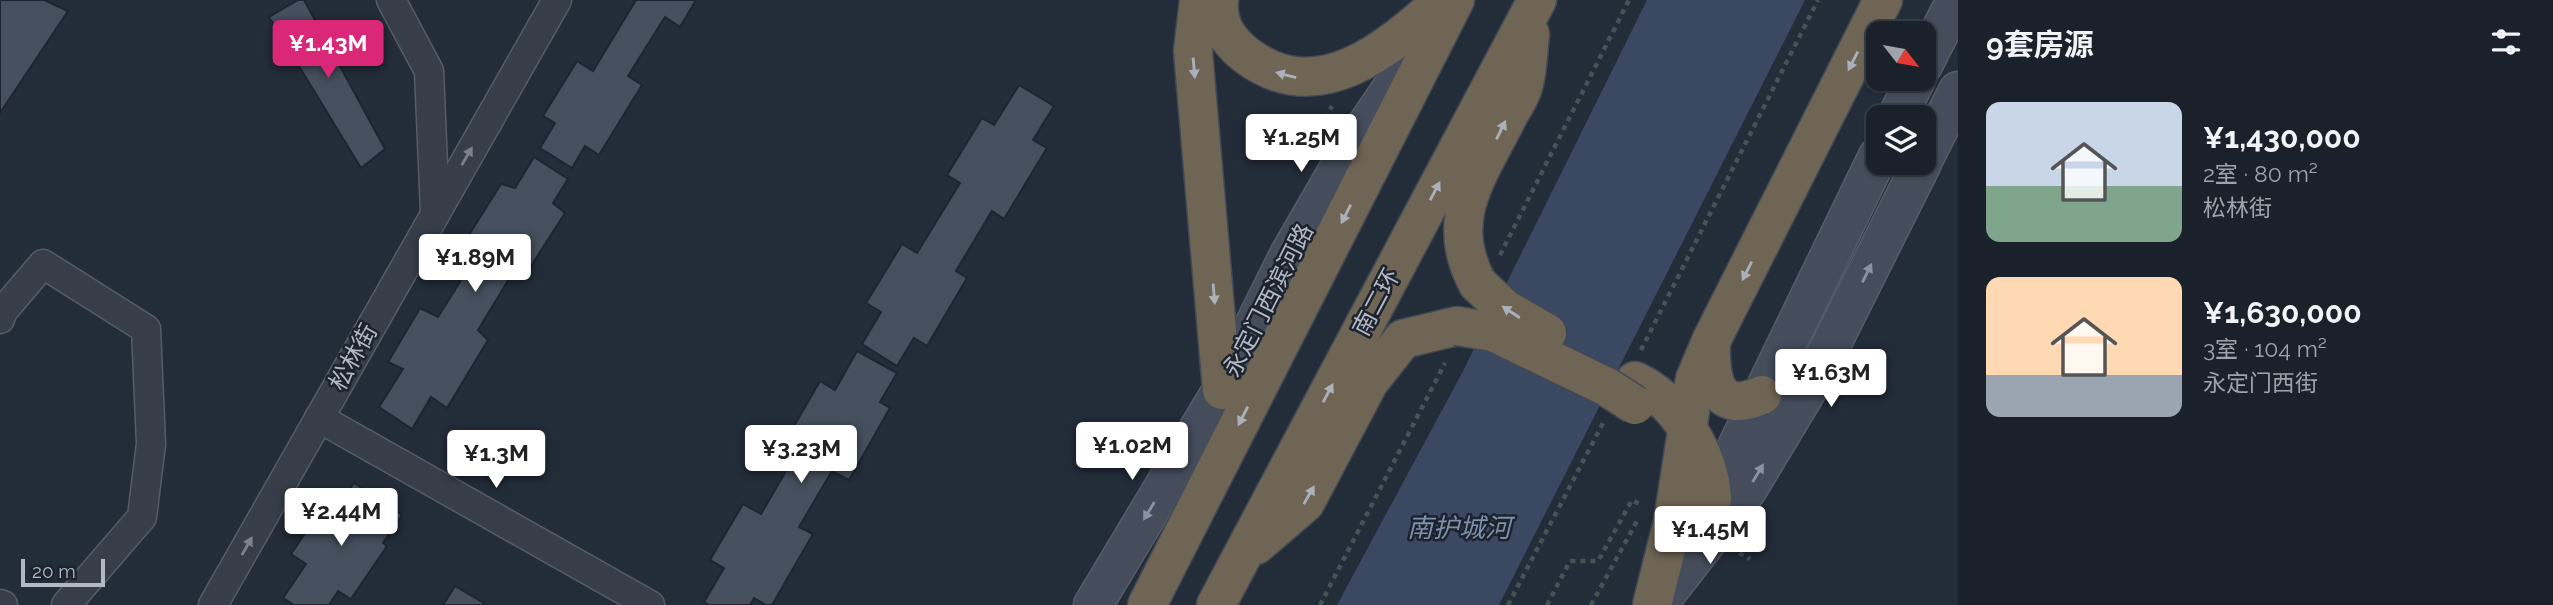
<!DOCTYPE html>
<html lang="zh">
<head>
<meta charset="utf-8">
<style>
	:root { --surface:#1a212b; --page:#232933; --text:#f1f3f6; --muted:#9fa3a9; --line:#383e47; --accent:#db2777 }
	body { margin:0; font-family:Raleway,"Noto Sans SC",sans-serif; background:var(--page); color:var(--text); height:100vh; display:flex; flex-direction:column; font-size:26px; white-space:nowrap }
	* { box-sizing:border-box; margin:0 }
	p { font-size:23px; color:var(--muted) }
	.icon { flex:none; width:38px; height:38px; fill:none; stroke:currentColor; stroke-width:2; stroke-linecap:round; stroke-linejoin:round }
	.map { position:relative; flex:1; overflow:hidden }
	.panel { display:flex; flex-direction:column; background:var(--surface); width:595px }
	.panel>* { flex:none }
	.needle { width:46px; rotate:121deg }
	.buttons { position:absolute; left:1866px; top:21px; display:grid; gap:14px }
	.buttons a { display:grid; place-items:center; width:70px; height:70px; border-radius:14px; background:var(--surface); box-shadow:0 2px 5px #0004,0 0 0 2px var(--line); font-size:35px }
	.scale { position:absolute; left:21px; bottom:18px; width:84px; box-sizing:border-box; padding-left:7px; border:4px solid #b2b9c5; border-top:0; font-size:19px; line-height:24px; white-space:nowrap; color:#b2b9c5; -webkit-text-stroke:5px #1c232e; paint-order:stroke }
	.price { position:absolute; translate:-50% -60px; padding:0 16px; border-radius:7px; background:#fff; color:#222; font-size:23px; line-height:46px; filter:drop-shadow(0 2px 4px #0008) }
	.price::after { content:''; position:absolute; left:50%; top:42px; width:21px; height:16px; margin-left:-10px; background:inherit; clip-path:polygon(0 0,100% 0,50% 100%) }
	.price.selected { background:var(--accent); color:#fff }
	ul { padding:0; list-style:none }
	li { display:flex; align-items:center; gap:21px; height:175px; padding:0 28px }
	li span { display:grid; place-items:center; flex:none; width:196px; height:140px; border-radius:14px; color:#555 }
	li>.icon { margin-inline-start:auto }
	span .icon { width:84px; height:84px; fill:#fffc; stroke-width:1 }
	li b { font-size:30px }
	h2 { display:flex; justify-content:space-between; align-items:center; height:84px; padding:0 28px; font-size:30px }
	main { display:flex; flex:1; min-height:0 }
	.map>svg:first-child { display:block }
	.water { fill:#3a4961 }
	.building { fill:#454f5d; stroke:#1e2530; stroke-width:2 }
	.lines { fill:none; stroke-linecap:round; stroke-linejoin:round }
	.street-casing { stroke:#555c67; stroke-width:31 }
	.secondary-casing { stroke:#555c67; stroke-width:41 }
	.highway-casing { stroke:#424954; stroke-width:41 }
	.path { stroke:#435457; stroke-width:4.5; stroke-dasharray:5 5; stroke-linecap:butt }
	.street { stroke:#373e49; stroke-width:28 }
	.secondary { stroke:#454d5c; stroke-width:38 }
	.highway { stroke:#6f6554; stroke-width:38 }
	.highway-bridge-casing { stroke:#424954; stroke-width:41; stroke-linecap:butt }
	.highway-bridge { stroke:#6f6554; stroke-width:38 }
	.oneway { fill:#abb1ba }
	.oneway2 { fill:#7b828d }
	.oneway3 { fill:#8c93a0 }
	.labels { text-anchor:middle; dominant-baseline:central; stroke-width:5; stroke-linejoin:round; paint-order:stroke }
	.street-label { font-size:24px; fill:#b2b9c5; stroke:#1c232e }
	.water-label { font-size:26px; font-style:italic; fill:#7c8fab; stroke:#1c232e }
</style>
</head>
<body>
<main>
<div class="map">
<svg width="1958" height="605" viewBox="0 0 1958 605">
	<rect width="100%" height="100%" fill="#232c39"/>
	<path class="water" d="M 1647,0 L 1805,0 L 1499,605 L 1337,605 L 1461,375 Z"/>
	<g class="building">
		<path d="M 0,0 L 44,0 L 68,11 L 0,113 Z"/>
		<path d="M 298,0 L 304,0 L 385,149 L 361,168 L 269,17 Z"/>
		<path d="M 636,0 L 696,0 L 680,27 L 665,17 L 628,76 L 642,85 L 599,155 L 585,146 L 572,168 L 540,148 L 555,123 L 543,116 L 577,61 L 593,71 Z"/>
		<path d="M 1019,85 L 1054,106 L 1033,140 L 1047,148 L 1004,219 L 992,211 L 956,271 L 967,278 L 927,346 L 914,338 L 897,366 L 862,344 L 881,312 L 866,303 L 902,244 L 917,253 L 960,183 L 947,175 L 982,118 L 994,125 Z"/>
		<path d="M 534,157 L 568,179 L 553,203 L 565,213 L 522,280 L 512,274 L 478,330 L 488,340 L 447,408 L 431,397 L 412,429 L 379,407 L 403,369 L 388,362 L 420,308 L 438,317 L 483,245 L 467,238 L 501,184 L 515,188 Z"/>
		<path d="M 857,351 L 897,373 L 880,402 L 890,408 L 849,480 L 832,471 L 799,527 L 813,534 L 772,605 L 766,605 L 754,598 L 750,605 L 709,605 L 704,602 L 724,568 L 710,560 L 743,504 L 761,514 L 800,447 L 786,440 L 820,381 L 835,390 Z"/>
		<path d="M 354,483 L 402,515 L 383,543 L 387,546 L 351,599 L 338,591 L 329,605 L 294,605 L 283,598 L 306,564 L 291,554 L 323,507 L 333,513 Z"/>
		<path d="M 455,586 L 487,605 L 443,605 Z"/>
	</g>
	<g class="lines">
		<defs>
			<g id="street">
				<path d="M 391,0 L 429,71 L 435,212"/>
				<path d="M 0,319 L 3,311 L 43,264 L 146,329 L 151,444 L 142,517 L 66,605"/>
				<path d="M 319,418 L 650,605"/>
				<path d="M 0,604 L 3,605"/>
				<path d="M 213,605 L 557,0"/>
			</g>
			<g id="secondary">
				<path d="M 1923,65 L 1956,0"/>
				<path d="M 1897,117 L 1916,79"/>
				<path d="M 1923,160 L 1958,91"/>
				<path d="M 1703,517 L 1878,156"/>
				<path d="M 1093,605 L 1222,390 L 1289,255 L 1348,153 L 1407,66"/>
				<path d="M 1657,605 L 1747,490 L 1815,377 L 1922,163"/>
			</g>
			<g id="highway">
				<path d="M 1199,0 L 1193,51 L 1222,390"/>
				<path d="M 1219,0 C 1217,24 1227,40 1246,55 C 1318,110 1388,49 1443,0"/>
				<path d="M 1478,284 C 1442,219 1479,175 1508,116 C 1513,107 1520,97 1523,87 C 1528,71 1528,51 1530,34"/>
				<path d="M 1711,342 C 1710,379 1715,416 1762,395"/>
				<path d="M 1635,381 C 1677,400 1710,454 1712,499"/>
				<path d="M 1256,545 L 1305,503 L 1369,382 L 1403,339 L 1457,326"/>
				<path d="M 1147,605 L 1455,0"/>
				<path d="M 1216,605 L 1537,0"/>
				<path d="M 1652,605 L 1673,521 L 1695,379 L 1712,339 L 1883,0"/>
			</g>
		</defs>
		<use href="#street" class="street-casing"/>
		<use href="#secondary" class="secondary-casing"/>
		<use href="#highway" class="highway-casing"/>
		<g class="path">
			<path d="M 1307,154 L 1332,106"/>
			<path d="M 1500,255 L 1629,0"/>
			<path d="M 1641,350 L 1818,0"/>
			<path d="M 1739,553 L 1750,559"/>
			<path d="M 1320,605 L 1445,363"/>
			<path d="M 1508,605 L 1603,423"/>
			<path d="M 1547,605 L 1570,561 L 1598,561 L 1632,500 L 1643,506"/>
			<path d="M 1591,605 L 1637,521"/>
		</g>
		<use href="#street" class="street"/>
		<use href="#secondary" class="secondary"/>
		<use href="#highway" class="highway"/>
		<defs>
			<g id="highway-bridge">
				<path d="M 1478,284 L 1505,309 L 1547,333"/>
				<path d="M 1457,326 L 1493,332 L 1607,387 L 1635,405"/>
			</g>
		</defs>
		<use href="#highway-bridge" class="highway-bridge-casing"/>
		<use href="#highway-bridge" class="highway-bridge"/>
	</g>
	<defs><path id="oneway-solid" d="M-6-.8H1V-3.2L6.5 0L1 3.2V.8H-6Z" transform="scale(1.75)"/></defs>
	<g class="oneway">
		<use href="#oneway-solid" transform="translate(1853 61) rotate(117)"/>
		<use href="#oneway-solid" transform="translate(1194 68) rotate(85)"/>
		<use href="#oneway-solid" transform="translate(1286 75) rotate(-165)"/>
		<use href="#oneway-solid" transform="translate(1501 130) rotate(-64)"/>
		<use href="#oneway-solid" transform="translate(1435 191) rotate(-62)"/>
		<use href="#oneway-solid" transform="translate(1346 214) rotate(117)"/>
		<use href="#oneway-solid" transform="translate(1747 271) rotate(117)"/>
		<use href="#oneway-solid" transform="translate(1214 294) rotate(85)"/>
		<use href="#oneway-solid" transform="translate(1511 312) rotate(-147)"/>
		<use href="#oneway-solid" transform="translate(1328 393) rotate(-62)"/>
		<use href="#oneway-solid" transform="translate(1243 416) rotate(117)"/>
		<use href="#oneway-solid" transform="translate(1309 495) rotate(-60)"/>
	</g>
	<g class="oneway2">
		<use href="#oneway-solid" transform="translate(467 156) rotate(-60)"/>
		<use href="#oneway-solid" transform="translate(247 546) rotate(-61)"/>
	</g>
	<g class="oneway3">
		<use href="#oneway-solid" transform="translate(1867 273) rotate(-64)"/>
		<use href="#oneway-solid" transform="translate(1758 473) rotate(-59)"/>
		<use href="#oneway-solid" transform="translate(1149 511) rotate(121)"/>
	</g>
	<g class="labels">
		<g class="street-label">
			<text transform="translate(1268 300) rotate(-63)">永定门西滨河路</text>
			<text transform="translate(1376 302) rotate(-62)">南二环</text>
			<text transform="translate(353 357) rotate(-61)">松林街</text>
		</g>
		<g class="water-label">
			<text x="1459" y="528">南护城河</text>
		</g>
	</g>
</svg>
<div class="buttons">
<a><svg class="needle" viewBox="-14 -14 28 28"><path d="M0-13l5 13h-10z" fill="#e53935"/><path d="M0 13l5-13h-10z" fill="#9fa3a9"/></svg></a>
<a><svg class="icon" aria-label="layers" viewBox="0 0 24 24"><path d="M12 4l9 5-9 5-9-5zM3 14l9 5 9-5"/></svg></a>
</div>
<div class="scale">20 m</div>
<b class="price selected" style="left:328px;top:80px">¥1.43M</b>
<b class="price" style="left:1301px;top:174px">¥1.25M</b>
<b class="price" style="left:475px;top:294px">¥1.89M</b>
<b class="price" style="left:1831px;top:409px">¥1.63M</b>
<b class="price" style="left:1132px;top:482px">¥1.02M</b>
<b class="price" style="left:801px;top:485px">¥3.23M</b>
<b class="price" style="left:496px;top:490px">¥1.3M</b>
<b class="price" style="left:341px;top:548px">¥2.44M</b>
<b class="price" style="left:1710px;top:566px">¥1.45M</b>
</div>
<section class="panel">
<h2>9套房源<svg class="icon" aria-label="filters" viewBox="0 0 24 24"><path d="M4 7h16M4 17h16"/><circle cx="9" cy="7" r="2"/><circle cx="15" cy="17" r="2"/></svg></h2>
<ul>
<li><span style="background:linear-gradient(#c9d6e8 60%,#7fa58c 0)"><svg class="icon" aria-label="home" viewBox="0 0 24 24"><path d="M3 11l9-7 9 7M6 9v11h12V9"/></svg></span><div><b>¥1,430,000</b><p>2室 · 80 m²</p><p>松林街</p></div></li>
<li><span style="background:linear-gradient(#ffd9b3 70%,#9aa5b1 0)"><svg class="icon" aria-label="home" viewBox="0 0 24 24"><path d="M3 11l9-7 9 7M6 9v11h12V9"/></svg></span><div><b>¥1,630,000</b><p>3室 · 104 m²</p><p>永定门西街</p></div></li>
</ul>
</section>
</main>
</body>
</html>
